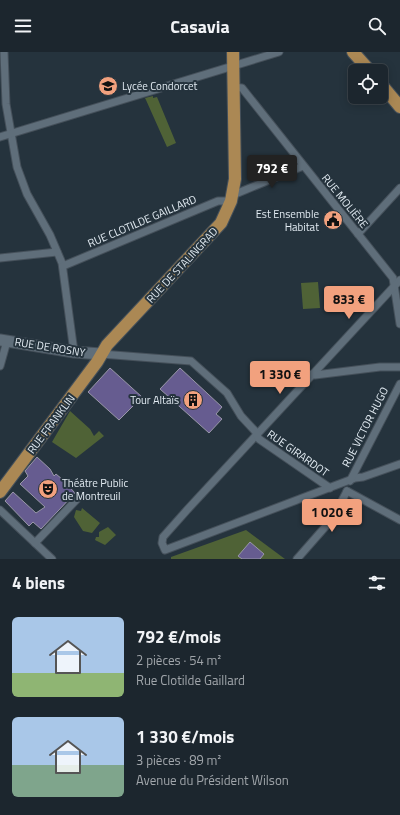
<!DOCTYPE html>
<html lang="fr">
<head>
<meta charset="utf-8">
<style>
	:root { --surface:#1c262e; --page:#29323a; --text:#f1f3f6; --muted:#a0a5aa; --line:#3a434a; --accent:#f2a17e }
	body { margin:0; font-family:"Titillium Web",sans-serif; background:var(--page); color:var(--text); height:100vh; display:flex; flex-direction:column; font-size:15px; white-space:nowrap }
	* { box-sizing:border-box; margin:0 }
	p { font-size:13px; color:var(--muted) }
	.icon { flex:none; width:22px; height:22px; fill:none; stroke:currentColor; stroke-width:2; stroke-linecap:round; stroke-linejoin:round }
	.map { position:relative; height:507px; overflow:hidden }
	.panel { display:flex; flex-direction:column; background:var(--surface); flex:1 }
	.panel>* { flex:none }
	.buttons { position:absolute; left:348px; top:12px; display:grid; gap:8px }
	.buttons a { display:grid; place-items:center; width:40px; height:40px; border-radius:6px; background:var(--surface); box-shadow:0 2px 10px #0003,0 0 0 1px var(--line); font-size:20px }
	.price { position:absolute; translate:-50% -34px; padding:0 9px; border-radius:4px; background:var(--accent); color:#111; font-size:13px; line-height:26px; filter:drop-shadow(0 1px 2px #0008) }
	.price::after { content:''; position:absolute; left:50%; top:24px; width:12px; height:9px; margin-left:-6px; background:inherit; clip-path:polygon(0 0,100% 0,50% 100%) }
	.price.on { background:#222; color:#fff }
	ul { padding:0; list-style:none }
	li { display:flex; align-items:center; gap:12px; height:100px; padding:0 12px }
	li span { display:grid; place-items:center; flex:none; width:112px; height:80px; border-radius:6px; color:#555 }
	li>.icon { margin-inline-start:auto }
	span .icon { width:48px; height:48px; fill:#fffc; stroke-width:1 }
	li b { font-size:17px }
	h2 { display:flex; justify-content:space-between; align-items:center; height:48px; padding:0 12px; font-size:17px }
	header { display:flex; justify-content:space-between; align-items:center; height:52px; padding:0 12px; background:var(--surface); font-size:18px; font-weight:700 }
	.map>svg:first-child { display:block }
	.green { fill:#4f6236 }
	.building { fill:#665c90; stroke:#9997a8 }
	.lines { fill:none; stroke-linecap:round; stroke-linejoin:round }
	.street-casing { stroke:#45505a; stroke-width:9 }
	.secondary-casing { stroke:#45505a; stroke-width:13 }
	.primary-casing { stroke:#45505a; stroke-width:14 }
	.street { stroke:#5f6e7a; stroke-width:7 }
	.secondary { stroke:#5f6e7a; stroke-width:11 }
	.primary { stroke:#ab8854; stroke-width:12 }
	.labels { text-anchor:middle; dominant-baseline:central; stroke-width:4; stroke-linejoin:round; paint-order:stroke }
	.poi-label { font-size:11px; fill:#e2ebf2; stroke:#25333d; text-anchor:start }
	.street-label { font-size:11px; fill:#e2ebf2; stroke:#25333d }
</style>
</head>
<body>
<header><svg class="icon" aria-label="menu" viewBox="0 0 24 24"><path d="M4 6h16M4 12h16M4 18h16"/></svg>Casavia<svg class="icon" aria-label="search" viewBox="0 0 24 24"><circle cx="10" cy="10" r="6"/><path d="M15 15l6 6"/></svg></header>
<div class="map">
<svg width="400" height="507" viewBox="0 0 400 507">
	<rect width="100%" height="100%" fill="#25333d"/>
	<g class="green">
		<path d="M 153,44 L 153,46 L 157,45 L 176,91 L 167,95 L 146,48 L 145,46 Z"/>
		<path d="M 318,230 L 320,256 L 303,257 L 301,231 Z"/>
		<path d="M 70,359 L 90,377 L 94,384 L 99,379 L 104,384 L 76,406 L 52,390 Z"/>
		<path d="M 82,456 L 100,471 L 92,481 L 83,479 L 74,465 L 76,458 L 81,459 Z"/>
		<path d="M 108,475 L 116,483 L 105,493 L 95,488 L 96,485 L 99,485 L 99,480 Z"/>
		<path d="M 246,478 L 285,507 L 171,507 L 171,505 Z"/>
	</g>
	<g class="building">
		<path d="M 110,316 L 142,345 L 119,368 L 88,340 Z"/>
		<path d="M 180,316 L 222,355 L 216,362 L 222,367 L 209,381 L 160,337 Z"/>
		<path d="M 37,405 L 50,417 L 54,424 L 56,422 L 62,427 L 75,441 L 41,477 L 33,470 L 29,474 L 5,449 L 13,440 L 36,461 L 45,455 L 20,432 L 28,424 L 25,419 Z"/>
		<path d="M 250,490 L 264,502 L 260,507 L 242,507 L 238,504 Z"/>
	</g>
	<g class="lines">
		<defs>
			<g id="street">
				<path d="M 4,0 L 6,52 L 17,115 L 27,142 L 50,183 L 62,211 L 74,300"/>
				<path d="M 234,35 L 242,36 L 393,226 L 400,272"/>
				<path d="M 0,85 L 279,0"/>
				<path d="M 233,143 L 303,114"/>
				<path d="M 358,182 L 400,136"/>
				<path d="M 0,206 L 57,200"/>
				<path d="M 63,214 L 218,149 L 231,149"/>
				<path d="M 400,228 L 187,458 L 163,485 L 162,491 L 165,498 L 355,426 L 363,425 L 400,412"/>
				<path d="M 101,302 L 191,309 L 227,341 L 241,364 L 255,379 L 259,387 L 330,436"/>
				<path d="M 0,314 L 7,289"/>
				<path d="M 312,322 L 315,323 L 380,315 L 400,315"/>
				<path d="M 350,429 L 400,332"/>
				<path d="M 347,439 L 400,468"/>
				<path d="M 0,458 L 52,507"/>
				<path d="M 35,491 L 80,444"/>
				<path d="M 297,507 L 333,466 L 347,439"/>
			</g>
			<path id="secondary" d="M 0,288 L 74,300 L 101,302"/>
			<g id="primary">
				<path d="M 353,0 L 370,19"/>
				<path d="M 381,32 L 400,55"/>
				<path d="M 0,440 L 97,310 L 107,293 L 221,171 L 231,149 L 235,127 L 233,0"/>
			</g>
		</defs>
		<use href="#street" class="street-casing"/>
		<use href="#secondary" class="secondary-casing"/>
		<use href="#primary" class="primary-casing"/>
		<use href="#street" class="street"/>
		<use href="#secondary" class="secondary"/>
		<use href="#primary" class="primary"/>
	</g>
	<defs>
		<symbol id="school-disc" viewBox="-11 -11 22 22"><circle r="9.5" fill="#f2a17e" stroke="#25333d"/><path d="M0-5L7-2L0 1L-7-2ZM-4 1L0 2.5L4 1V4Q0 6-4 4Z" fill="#111"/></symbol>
		<symbol id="civic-disc" viewBox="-11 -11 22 22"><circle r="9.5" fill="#f2a17e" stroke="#25333d"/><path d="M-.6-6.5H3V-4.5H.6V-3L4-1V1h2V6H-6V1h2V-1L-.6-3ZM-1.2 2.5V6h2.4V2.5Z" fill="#111"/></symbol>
		<symbol id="building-disc" viewBox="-11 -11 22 22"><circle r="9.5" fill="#f2a17e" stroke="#25333d"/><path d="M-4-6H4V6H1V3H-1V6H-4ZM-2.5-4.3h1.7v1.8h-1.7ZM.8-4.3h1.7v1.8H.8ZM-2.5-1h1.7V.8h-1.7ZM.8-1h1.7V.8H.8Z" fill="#111"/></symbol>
		<symbol id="theatre-disc" viewBox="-11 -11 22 22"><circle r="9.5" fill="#f2a17e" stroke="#25333d"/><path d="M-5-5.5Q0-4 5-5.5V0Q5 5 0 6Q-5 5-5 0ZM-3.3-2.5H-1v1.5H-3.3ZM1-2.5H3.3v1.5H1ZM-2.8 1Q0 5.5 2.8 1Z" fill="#111"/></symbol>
	</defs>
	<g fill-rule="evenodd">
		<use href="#school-disc" x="97" y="23" width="22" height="22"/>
		<use href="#civic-disc" x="322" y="157" width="22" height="22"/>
		<use href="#building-disc" x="182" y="337" width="22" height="22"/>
		<use href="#theatre-disc" x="37" y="426" width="22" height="22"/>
	</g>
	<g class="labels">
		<g class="poi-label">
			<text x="122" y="34">Lycée Condorcet</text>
			<text x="319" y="162" text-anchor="end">Est Ensemble<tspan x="319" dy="13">Habitat</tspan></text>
			<text x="179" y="348" text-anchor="end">Tour Altaïs</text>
			<text x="62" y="431">Théâtre Public<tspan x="62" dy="13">de Montreuil</tspan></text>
		</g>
		<g class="street-label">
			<text transform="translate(345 149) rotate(51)">RUE MOLIÈRE</text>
			<text transform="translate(142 169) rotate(-23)">RUE CLOTILDE GAILLARD</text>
			<text transform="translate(182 213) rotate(-47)">RUE DE STALINGRAD</text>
			<text transform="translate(50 295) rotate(9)">RUE DE ROSNY</text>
			<text transform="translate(51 372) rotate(-53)">RUE FRANKLIN</text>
			<text transform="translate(365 375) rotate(-63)">RUE VICTOR HUGO</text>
			<text transform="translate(298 401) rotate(35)">RUE GIRARDOT</text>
		</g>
	</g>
</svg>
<div class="buttons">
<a><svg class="icon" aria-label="locate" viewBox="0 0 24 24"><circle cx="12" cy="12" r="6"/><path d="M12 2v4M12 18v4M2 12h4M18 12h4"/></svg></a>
</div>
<b class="price on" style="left:272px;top:137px">792 €</b>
<b class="price" style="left:349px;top:268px">833 €</b>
<b class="price" style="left:280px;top:343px">1 330 €</b>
<b class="price" style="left:332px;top:481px">1 020 €</b>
</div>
<section class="panel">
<h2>4 biens<svg class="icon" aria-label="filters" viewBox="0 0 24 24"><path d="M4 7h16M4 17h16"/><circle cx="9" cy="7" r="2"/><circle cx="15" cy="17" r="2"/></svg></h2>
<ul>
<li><span style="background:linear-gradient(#a9c7e8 70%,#8fb573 0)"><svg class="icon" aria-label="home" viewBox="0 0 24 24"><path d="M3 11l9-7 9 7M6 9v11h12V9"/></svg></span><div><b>792 €/mois</b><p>2 pièces · 54 m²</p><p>Rue Clotilde Gaillard</p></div></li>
<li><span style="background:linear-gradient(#a9c7e8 60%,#7fa58c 0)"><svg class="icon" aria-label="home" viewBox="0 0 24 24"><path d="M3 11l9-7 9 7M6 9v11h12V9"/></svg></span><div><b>1 330 €/mois</b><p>3 pièces · 89 m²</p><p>Avenue du Président Wilson</p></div></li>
</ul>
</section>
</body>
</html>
